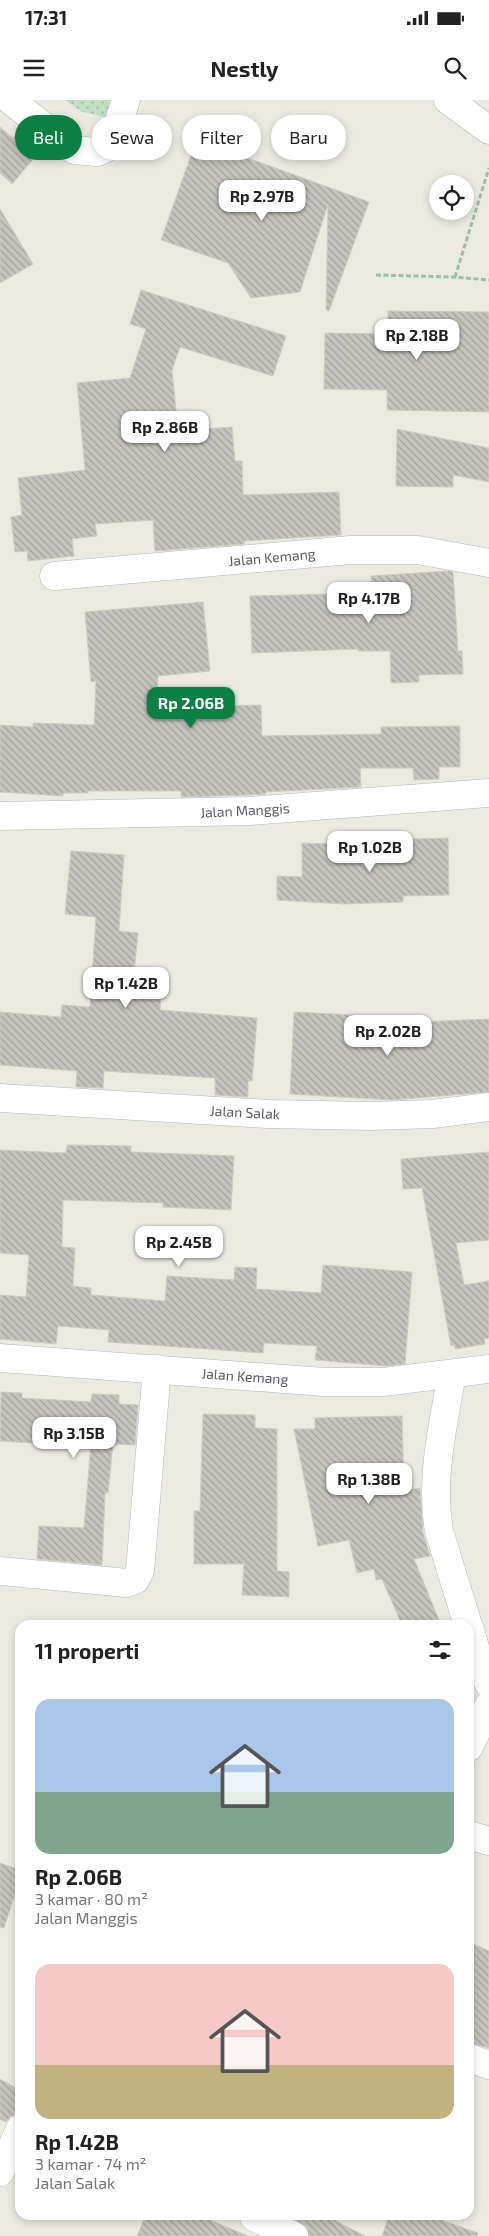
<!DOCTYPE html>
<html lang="id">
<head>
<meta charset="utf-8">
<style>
	:root { --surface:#fff; --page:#f6f6f6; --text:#222; --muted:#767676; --accent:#0b8043 }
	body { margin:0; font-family:"Exo 2",sans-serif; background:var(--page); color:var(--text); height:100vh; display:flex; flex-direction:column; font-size:19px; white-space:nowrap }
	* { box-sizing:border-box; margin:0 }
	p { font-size:16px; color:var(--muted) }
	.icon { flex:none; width:28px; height:28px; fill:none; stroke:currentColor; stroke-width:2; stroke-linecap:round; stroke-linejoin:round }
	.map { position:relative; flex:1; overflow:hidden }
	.panel { position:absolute; left:15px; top:1520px; width:459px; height:600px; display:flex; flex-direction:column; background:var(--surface); border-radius:15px; box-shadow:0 2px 8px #0003 }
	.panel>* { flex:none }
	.hud { position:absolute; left:15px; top:15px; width:460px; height:45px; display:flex; gap:10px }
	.fabs { position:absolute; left:429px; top:75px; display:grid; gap:10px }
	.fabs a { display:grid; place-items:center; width:45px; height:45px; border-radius:50%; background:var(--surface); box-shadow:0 2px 8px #0003; font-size:25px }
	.price { position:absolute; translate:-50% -42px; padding:0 11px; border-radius:10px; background:#fff; color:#222; font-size:16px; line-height:32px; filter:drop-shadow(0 1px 2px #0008) }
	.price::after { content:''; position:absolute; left:50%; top:30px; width:15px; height:11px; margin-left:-8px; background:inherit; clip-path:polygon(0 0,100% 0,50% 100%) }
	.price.on { background:var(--accent); color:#fff }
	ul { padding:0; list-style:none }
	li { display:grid; align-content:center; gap:10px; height:265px; padding:0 20px }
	li span { display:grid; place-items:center; height:155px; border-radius:15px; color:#555 }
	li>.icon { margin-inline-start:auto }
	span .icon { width:90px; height:90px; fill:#fffc; stroke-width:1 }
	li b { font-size:21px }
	h2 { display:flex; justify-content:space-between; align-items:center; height:60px; padding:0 20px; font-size:21px }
	.pill { padding:0 18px; border-radius:22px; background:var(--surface); box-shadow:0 2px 8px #0003; font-size:18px; line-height:45px }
	.pill.on { background:var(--accent); color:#fff }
	.status { display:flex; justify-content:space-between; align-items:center; height:35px; padding:0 25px; background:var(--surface); direction:ltr }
	.status svg { height:14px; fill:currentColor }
	header { display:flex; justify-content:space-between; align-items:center; height:65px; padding:0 20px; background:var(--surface); font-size:22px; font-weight:700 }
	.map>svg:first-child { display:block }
	.grass { fill:url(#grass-dots) }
	.building { fill:url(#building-back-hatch); stroke:#ceccc0 }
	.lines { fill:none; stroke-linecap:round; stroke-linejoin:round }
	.street-casing { stroke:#b3b6ba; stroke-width:29 }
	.path { stroke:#9ac0a9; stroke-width:3; stroke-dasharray:5 2.5; stroke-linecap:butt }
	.street { stroke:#fff; stroke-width:28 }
	.labels { text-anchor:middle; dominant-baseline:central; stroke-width:5; stroke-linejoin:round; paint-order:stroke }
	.street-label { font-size:14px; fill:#595c60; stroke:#fff }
</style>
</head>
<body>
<div class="status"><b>17:31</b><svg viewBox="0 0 49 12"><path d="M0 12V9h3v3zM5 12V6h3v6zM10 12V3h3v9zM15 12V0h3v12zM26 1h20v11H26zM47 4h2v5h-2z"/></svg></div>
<header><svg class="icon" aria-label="menu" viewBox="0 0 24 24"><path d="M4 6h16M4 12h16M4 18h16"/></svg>Nestly<svg class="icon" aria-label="search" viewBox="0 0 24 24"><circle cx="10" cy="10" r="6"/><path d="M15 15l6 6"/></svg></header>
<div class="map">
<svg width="489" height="2136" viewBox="0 0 489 2136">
	<defs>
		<pattern id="grass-dots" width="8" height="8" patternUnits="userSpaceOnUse" patternTransform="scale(1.25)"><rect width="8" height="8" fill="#bfe0c3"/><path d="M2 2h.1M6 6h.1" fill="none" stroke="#9eb9a2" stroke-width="1.8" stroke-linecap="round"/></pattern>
		<pattern id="building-back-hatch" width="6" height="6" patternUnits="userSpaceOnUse" patternTransform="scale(1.25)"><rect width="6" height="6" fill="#c6c4be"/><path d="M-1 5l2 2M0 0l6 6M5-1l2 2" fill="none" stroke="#a4a29e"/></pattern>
	</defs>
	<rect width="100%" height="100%" fill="#ebeae1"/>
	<path class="grass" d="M 65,0 L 137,0 L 110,18 L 82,12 Z"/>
	<g class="building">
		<path d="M 0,27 L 13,38 L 21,29 L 44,46 L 12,84 L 0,73 Z"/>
		<path d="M 194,47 L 220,57 L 223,49 L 369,102 L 329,211 L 326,210 L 328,104 L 300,192 L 251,198 L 228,163 L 161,140 Z"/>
		<path d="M 0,109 L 33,164 L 0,183 Z"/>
		<path d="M 141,190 L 286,236 L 273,276 L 180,247 L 172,270 L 178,331 L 232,327 L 235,361 L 242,361 L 243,395 L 339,392 L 341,435 L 244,441 L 244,444 L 155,451 L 153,420 L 95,424 L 97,436 L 72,439 L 74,456 L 28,461 L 27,451 L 15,452 L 11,417 L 22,415 L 18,378 L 85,370 L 77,283 L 130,278 L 146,229 L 130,224 Z"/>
		<path d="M 388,211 L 489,212 L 489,312 L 387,310 L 387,290 L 324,289 L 325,233 L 388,234 Z"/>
		<path d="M 397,329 L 489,348 L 489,382 L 453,375 L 453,387 L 396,386 Z"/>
		<path d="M 449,471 L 453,472 L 458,551 L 462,551 L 463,574 L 419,575 L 419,582 L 391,583 L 390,551 L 358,551 L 358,549 L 252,553 L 250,496 L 372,493 L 371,476 Z"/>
		<path d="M 203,502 L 210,571 L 158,576 L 156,619 L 231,619 L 230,606 L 261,605 L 262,636 L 381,634 L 381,627 L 460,626 L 460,667 L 439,667 L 439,679 L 414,680 L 413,668 L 360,668 L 361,687 L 265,692 L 266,694 L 249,695 L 181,697 L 181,691 L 88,691 L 88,693 L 63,693 L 63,696 L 0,692 L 0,625 L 33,627 L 33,623 L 94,625 L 96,581 L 91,582 L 85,512 Z"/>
		<path d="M 448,738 L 449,795 L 403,796 L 403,802 L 344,804 L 277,800 L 277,776 L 302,777 L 302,743 L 333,744 L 333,753 L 378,751 L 378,740 Z"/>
		<path d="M 71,751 L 124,755 L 119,831 L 138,833 L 134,873 L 162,876 L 160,910 L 257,918 L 252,981 L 248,981 L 248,997 L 215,995 L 215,978 L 104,971 L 103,988 L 76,987 L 77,971 L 0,965 L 0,912 L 61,917 L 62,905 L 90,907 L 96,817 L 65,814 Z"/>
		<path d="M 294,912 L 396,917 L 395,923 L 489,919 L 489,992 L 392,1000 L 290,994 Z"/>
		<path d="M 67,1045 L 131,1046 L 131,1052 L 234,1056 L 231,1110 L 163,1107 L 163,1103 L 63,1100 L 62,1147 L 75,1148 L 73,1186 L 91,1188 L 91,1195 L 165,1201 L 167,1176 L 234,1180 L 235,1167 L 257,1168 L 256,1189 L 321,1193 L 323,1165 L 412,1172 L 405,1264 L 386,1266 L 315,1260 L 317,1246 L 264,1243 L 263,1253 L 108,1242 L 109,1230 L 58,1226 L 56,1244 L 0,1239 L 0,1195 L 26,1197 L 29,1155 L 0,1153 L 0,1050 L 66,1053 Z"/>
		<path d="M 489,1052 L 489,1140 L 456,1143 L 464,1185 L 489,1181 L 489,1238 L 484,1239 L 485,1244 L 455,1249 L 454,1245 L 451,1246 L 422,1088 L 403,1089 L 401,1059 Z"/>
		<path d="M 1,1292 L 22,1293 L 22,1298 L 91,1302 L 92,1294 L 119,1295 L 119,1304 L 138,1305 L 135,1345 L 113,1344 L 108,1393 L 105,1393 L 102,1465 L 37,1459 L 39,1426 L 84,1428 L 91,1343 L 47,1340 L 47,1344 L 0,1341 Z"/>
		<path d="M 203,1314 L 255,1315 L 255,1328 L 277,1329 L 277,1471 L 289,1472 L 289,1497 L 242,1495 L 244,1464 L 194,1464 L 194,1411 L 200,1411 Z"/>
		<path d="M 402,1316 L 404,1391 L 420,1388 L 423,1433 L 430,1456 L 414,1459 L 441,1525 L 402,1525 L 382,1479 L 376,1480 L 374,1469 L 357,1473 L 349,1440 L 318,1446 L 294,1329 L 315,1329 L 315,1318 Z"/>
		<path d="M 0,1763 L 20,1770 L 20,1779 L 4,1828 L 0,1827 Z"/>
		<path d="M 469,1842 L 489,1851 L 489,1948 L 469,1943 Z"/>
		<path d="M 0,1979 L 20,1990 L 20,2014 L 11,2016 L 6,2022 L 0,2019 Z"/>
		<path d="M 146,2115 L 198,2115 L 248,2136 L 137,2136 Z"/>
		<path d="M 286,2115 L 339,2115 L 336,2121 L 365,2136 L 309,2136 L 307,2127 Z"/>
		<path d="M 389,2115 L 427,2115 L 478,2133 L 477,2136 L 382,2136 Z"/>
	</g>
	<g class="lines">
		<defs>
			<g id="street">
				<path d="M 10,0 L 74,50 L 97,52 L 108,47 L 114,35 L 126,0"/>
				<path d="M 448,0 L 489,30"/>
				<path d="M 54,476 L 351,450 L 418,450 L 489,463"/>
				<path d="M 0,716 L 249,711 L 489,693"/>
				<path d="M 0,998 L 269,1014 L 370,1016 L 433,1014 L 489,1007"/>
				<path d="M 0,1258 L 324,1282 L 383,1282 L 489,1269"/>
				<path d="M 452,1274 C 443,1326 430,1378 439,1431 L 468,1525"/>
				<path d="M 0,1471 L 127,1483 L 135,1480 L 140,1471 L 157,1269"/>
				<path d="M 469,1527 L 481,1568 L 489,1584"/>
				<path d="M 469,1647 L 489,1605"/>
				<path d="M 469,1735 L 489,1741"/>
				<path d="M 469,1958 L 489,1965"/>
				<path d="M 0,2072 L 20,2029"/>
				<path d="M 254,2117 L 294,2136"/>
			</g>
		</defs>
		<use href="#street" class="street-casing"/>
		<g class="path">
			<path d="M 376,175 L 455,177 L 489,180"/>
			<path d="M 455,177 L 489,68"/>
		</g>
		<use href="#street" class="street"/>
	</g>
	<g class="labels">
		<g class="street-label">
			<text transform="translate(272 457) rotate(-5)">Jalan Kemang</text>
			<text transform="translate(245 710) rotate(-3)">Jalan Manggis</text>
			<text transform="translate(245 1012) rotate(3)">Jalan Salak</text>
			<text transform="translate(245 1276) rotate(4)">Jalan Kemang</text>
		</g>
	</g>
</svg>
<div class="fabs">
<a><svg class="icon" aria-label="locate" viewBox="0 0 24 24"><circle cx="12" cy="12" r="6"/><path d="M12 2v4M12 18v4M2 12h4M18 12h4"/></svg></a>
</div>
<b class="price" style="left:262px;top:122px">Rp 2.97B</b>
<b class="price" style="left:417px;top:261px">Rp 2.18B</b>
<b class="price" style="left:165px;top:353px">Rp 2.86B</b>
<b class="price" style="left:369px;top:524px">Rp 4.17B</b>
<b class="price on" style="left:191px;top:629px">Rp 2.06B</b>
<b class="price" style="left:370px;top:773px">Rp 1.02B</b>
<b class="price" style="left:126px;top:909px">Rp 1.42B</b>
<b class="price" style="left:388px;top:957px">Rp 2.02B</b>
<b class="price" style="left:179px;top:1168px">Rp 2.45B</b>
<b class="price" style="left:74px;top:1359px">Rp 3.15B</b>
<b class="price" style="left:369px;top:1405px">Rp 1.38B</b>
<div class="hud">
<a class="pill on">Beli</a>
<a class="pill">Sewa</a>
<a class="pill">Filter</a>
<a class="pill">Baru</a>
</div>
<section class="panel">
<h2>11 properti<svg class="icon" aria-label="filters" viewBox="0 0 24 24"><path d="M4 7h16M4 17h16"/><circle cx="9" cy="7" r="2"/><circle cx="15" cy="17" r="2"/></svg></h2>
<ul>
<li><span style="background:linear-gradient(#a9c7e8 60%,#7fa58c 0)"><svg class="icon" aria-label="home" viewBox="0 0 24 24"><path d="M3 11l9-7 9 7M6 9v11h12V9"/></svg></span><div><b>Rp 2.06B</b><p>3 kamar · 80 m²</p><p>Jalan Manggis</p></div></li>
<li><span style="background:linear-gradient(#f6c9c9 65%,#c2b280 0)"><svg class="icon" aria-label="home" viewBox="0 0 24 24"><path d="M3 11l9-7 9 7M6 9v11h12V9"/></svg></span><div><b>Rp 1.42B</b><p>3 kamar · 74 m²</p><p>Jalan Salak</p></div></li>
</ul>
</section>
</div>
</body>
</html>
